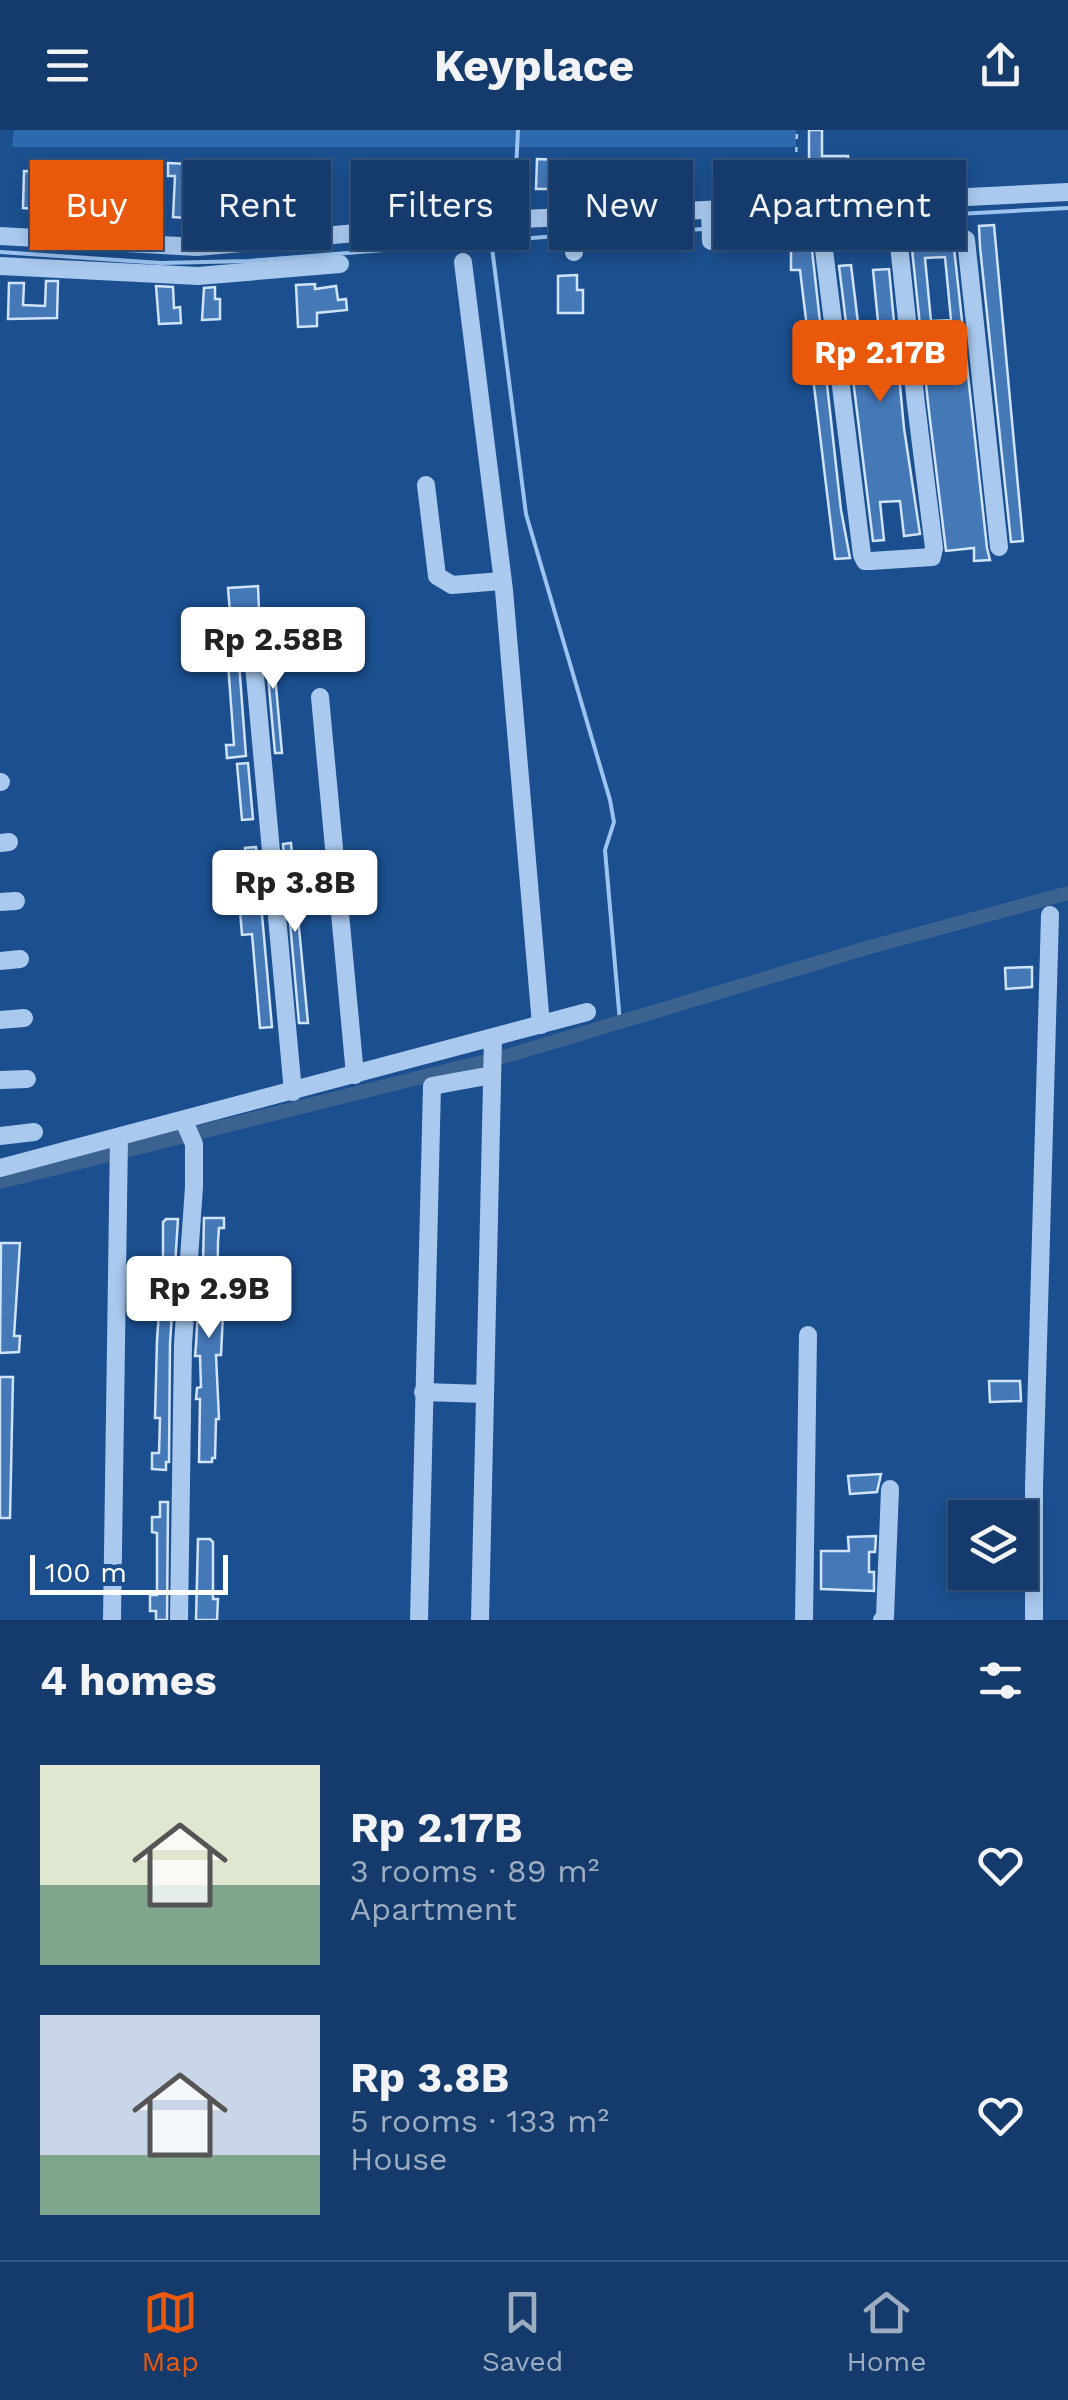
<!DOCTYPE html>
<html lang="en">
<head>
<meta charset="utf-8">
<style>
	:root { --surface:#143b6b; --page:#214673; --text:#f1f3f6; --muted:#9dadc1; --line:#33557e; --accent:#ea580c }
	body { margin:0; font-family:"Work Sans",sans-serif; background:var(--page); color:var(--text); height:100vh; display:flex; flex-direction:column; font-size:38px; white-space:nowrap }
	* { box-sizing:border-box; margin:0 }
	p { font-size:32px; color:var(--muted) }
	.icon { flex:none; width:55px; height:55px; fill:none; stroke:currentColor; stroke-width:2; stroke-linecap:round; stroke-linejoin:round }
	.map { position:relative; height:1490px; overflow:hidden }
	.panel { display:flex; flex-direction:column; background:var(--surface); flex:1 }
	.panel>* { flex:none }
	.top-card { position:absolute; left:30px; top:30px; width:1010px; height:90px; display:flex; gap:20px }
	.tools { position:absolute; left:948px; top:1370px; display:grid; gap:20px }
	.tools a { display:grid; place-items:center; width:90px; height:90px; border-radius:0px; background:var(--surface); box-shadow:0 5px 15px #0003,0 0 0 2px var(--line); font-size:50px }
	.scale { position:absolute; left:30px; bottom:25px; width:198px; box-sizing:border-box; padding-left:10px; border:5px solid #fff; border-top:0; font-size:28px; line-height:35px; white-space:nowrap; color:#fff; -webkit-text-stroke:8px #1b4f8f; paint-order:stroke }
	.price { position:absolute; translate:-50% -85px; padding:0 22px; border-radius:10px; background:#fff; color:#222; font-size:32px; line-height:65px; filter:drop-shadow(0 2px 5px #0008) }
	.price::after { content:''; position:absolute; left:50%; top:60px; width:30px; height:22px; margin-left:-15px; background:inherit; clip-path:polygon(0 0,100% 0,50% 100%) }
	.price.selected { background:var(--accent); color:#fff }
	ul { padding:0; list-style:none }
	li { display:flex; align-items:center; gap:30px; height:250px; padding:0 40px }
	li span { display:grid; place-items:center; flex:none; width:280px; height:200px; border-radius:0px; color:#555 }
	li>.icon { margin-inline-start:auto }
	span .icon { width:120px; height:120px; fill:#fffc; stroke-width:1 }
	li b { font-size:42px }
	h2 { display:flex; justify-content:space-between; align-items:center; height:120px; padding:0 40px; font-size:42px }
	.tag { padding:0 35px; border-radius:0px; background:var(--surface); box-shadow:0 5px 15px #0003,0 0 0 2px var(--line); font-size:35px; line-height:90px }
	.tag.selected { background:var(--accent); color:#fff }
	header { display:flex; justify-content:space-between; align-items:center; height:130px; padding:0 40px; background:var(--surface); font-size:45px; font-weight:700 }
	.tab-bar { display:flex; justify-content:space-around; align-items:center; height:140px; border-top:2px solid var(--line); background:var(--surface); font-size:28px; color:var(--muted) }
	.tab-bar a { display:grid; justify-items:center; gap:5px }
	.tab-bar .selected { color:var(--accent) }
	.map>svg:first-child { display:block }
	.green { fill:#2e69ad }
	.lines { fill:none; stroke-linecap:round; stroke-linejoin:round }
	.stream { stroke:#9cc4f0; stroke-width:4 }
	.canal { stroke:#3c6290; stroke-width:14 }
	.building { fill:#4478b7; stroke:#cfe3fa; stroke-width:2.5; fill-rule:evenodd }
	.path { stroke:#a9c9ee; stroke-width:2.5; stroke-dasharray:5 8; stroke-linecap:butt }
	.minor { stroke:#a9c9ee; stroke-width:18 }
</style>
</head>
<body>
<header><svg class="icon" aria-label="menu" viewBox="0 0 24 24"><path d="M4 6h16M4 12h16M4 18h16"/></svg>Keyplace<svg class="icon" aria-label="share" viewBox="0 0 24 24"><path d="M12 15V3M7 8l5-5 5 5M5 13v7h14v-7"/></svg></header>
<div class="map">
<svg width="1068" height="1490" viewBox="0 0 1068 1490">
	<rect width="100%" height="100%" fill="#1b4f8f"/>
	<path class="green" d="M 14,0 L 796,0 L 796,17 L 12,17 Z"/>
	<g class="lines">
		<g class="stream">
			<path d="M 518,83 L 515,59 L 518,0"/>
			<path d="M 903,87 L 1068,78"/>
			<path d="M 718,98 L 894,88"/>
			<path d="M 579,105 L 704,99"/>
			<path d="M 491,110 L 526,384 L 610,670 L 614,692 L 605,720 L 620,892"/>
			<path d="M 0,122 L 161,133 L 249,131 L 569,105"/>
		</g>
		<path class="canal" d="M 0,1052 L 510,925 L 870,817 L 1068,763"/>
	</g>
	<g class="building">
		<path d="M 809,0 L 822,0 L 822,26 L 848,26 L 849,48 L 839,49 L 839,41 L 809,42 Z"/>
		<path d="M 537,29 L 561,30 L 560,49 L 552,49 L 551,59 L 536,59 Z"/>
		<path d="M 168,33 L 189,34 L 189,62 L 199,62 L 199,89 L 173,87 L 175,46 L 168,46 Z"/>
		<path d="M 607,36 L 631,36 L 631,71 L 607,72 L 607,64 L 578,63 L 579,42 L 607,43 Z"/>
		<path d="M 393,38 L 393,76 L 383,75 L 383,56 L 375,56 L 375,39 Z"/>
		<path d="M 24,41 L 46,42 L 44,66 L 35,65 L 35,79 L 23,78 Z"/>
		<path d="M 227,51 L 247,51 L 247,86 L 228,86 Z"/>
		<path d="M 994,95 L 1023,411 L 1011,412 L 980,117 L 979,96 Z"/>
		<path d="M 954,118 L 987,418 L 990,430 L 974,431 L 974,418 L 946,421 L 928,273 L 912,119 ZM 945,127 L 951,190 L 931,191 L 925,128 Z"/>
		<path d="M 791,120 L 812,120 L 841,380 L 850,428 L 835,429 L 800,140 L 791,140 Z"/>
		<path d="M 851,135 L 858,193 L 878,192 L 873,140 L 889,139 L 904,298 L 920,404 L 904,406 L 900,371 L 880,372 L 884,410 L 873,411 L 839,136 Z"/>
		<path d="M 577,145 L 577,160 L 583,160 L 583,183 L 558,183 L 558,146 Z"/>
		<path d="M 46,151 L 58,151 L 57,188 L 8,189 L 9,153 L 24,153 L 23,175 L 45,176 Z"/>
		<path d="M 315,154 L 315,159 L 336,156 L 338,170 L 346,169 L 347,180 L 317,183 L 317,196 L 298,197 L 296,155 Z"/>
		<path d="M 156,156 L 173,157 L 174,178 L 180,177 L 181,193 L 159,194 Z"/>
		<path d="M 215,157 L 215,169 L 220,169 L 220,189 L 202,190 L 204,158 Z"/>
		<path d="M 258,456 L 259,481 L 250,479 L 230,483 L 228,458 Z"/>
		<path d="M 271,501 L 282,623 L 275,623 L 264,502 Z"/>
		<path d="M 226,506 L 237,506 L 246,626 L 227,628 L 226,615 L 234,615 Z"/>
		<path d="M 248,633 L 253,689 L 242,690 L 237,634 Z"/>
		<path d="M 291,713 L 308,893 L 299,893 L 283,714 Z"/>
		<path d="M 256,717 L 272,897 L 260,898 L 252,804 L 242,805 L 240,780 L 250,779 L 247,745 L 236,746 L 235,736 L 237,730 L 246,730 L 245,718 Z"/>
		<path d="M 1032,837 L 1032,857 L 1006,859 L 1005,838 Z"/>
		<path d="M 204,1088 L 224,1088 L 224,1098 L 219,1098 L 218,1112 L 217,1184 L 223,1184 L 221,1225 L 216,1225 L 219,1289 L 216,1289 L 215,1328 L 212,1328 L 212,1332 L 199,1332 L 200,1269 L 196,1269 L 197,1258 L 201,1257 L 200,1226 L 195,1226 L 196,1215 L 198,1180 L 202,1180 Z"/>
		<path d="M 166,1089 L 178,1089 L 170,1214 L 169,1332 L 166,1332 L 166,1340 L 152,1339 L 152,1323 L 159,1323 L 160,1288 L 155,1288 L 157,1210 L 159,1182 L 163,1182 L 163,1092 Z"/>
		<path d="M 1,1113 L 20,1113 L 14,1206 L 20,1206 L 19,1222 L 0,1223 Z"/>
		<path d="M 0,1247 L 13,1247 L 10,1388 L 0,1388 Z"/>
		<path d="M 989,1251 L 1020,1251 L 1021,1271 L 990,1272 Z"/>
		<path d="M 881,1344 L 877,1362 L 850,1364 L 848,1346 Z"/>
		<path d="M 160,1372 L 168,1372 L 167,1490 L 156,1490 L 156,1481 L 150,1481 L 150,1465 L 157,1465 L 157,1403 L 152,1402 L 152,1387 L 160,1387 Z"/>
		<path d="M 876,1406 L 875,1422 L 869,1422 L 869,1442 L 874,1442 L 874,1461 L 821,1459 L 821,1421 L 849,1421 L 848,1407 Z"/>
		<path d="M 198,1409 L 210,1409 L 213,1412 L 213,1469 L 218,1469 L 217,1490 L 196,1490 Z"/>
	</g>
	<g class="lines">
		<path class="path" d="M 795,61 L 797,0"/>
		<g class="minor">
			<path d="M 897,72 L 898,106 L 916,274 L 934,418 L 932,427 L 871,431 L 865,431 L 862,425 L 824,120 L 828,110 L 958,105 L 966,110 L 999,417"/>
			<path d="M 710,81 L 711,111"/>
			<path d="M 571,87 L 574,122"/>
			<path d="M 0,106 L 197,117 L 504,90 L 1068,62"/>
			<path d="M 463,132 L 504,460 L 541,895"/>
			<path d="M 0,136 L 198,146 L 340,134"/>
			<path d="M 426,355 L 437,446 L 452,455 L 501,451"/>
			<path d="M 250,491 L 293,962"/>
			<path d="M 320,567 L 355,945"/>
			<path d="M 0,652 L 1,652"/>
			<path d="M 0,713 L 9,712"/>
			<path d="M 0,772 L 16,771"/>
			<path d="M 0,831 L 20,829"/>
			<path d="M 0,890 L 24,888"/>
			<path d="M 0,950 L 27,949"/>
			<path d="M 0,1006 L 34,1002"/>
			<path d="M 0,1038 L 587,882"/>
			<path d="M 423,1262 L 485,1264"/>
			<path d="M 112,1490 L 119,1008"/>
			<path d="M 179,1490 L 183,1214 L 194,1057 L 194,1014 L 184,991"/>
			<path d="M 419,1490 L 432,956 L 492,945"/>
			<path d="M 480,1490 L 493,908"/>
			<path d="M 804,1490 L 808,1205"/>
			<path d="M 882,1490 L 885,1487 L 890,1359"/>
			<path d="M 1034,1490 L 1034,1356 L 1050,785"/>
		</g>
	</g>
</svg>
<div class="tools">
<a><svg class="icon" aria-label="layers" viewBox="0 0 24 24"><path d="M12 4l9 5-9 5-9-5zM3 14l9 5 9-5"/></svg></a>
</div>
<div class="scale">100 m</div>
<b class="price selected" style="left:880px;top:275px">Rp 2.17B</b>
<b class="price" style="left:273px;top:562px">Rp 2.58B</b>
<b class="price" style="left:295px;top:805px">Rp 3.8B</b>
<b class="price" style="left:209px;top:1211px">Rp 2.9B</b>
<div class="top-card">
<a class="tag selected">Buy</a>
<a class="tag">Rent</a>
<a class="tag">Filters</a>
<a class="tag">New</a>
<a class="tag">Apartment</a>
</div>
</div>
<section class="panel">
<h2>4 homes<svg class="icon" aria-label="filters" viewBox="0 0 24 24"><path d="M4 7h16M4 17h16"/><circle cx="9" cy="7" r="2"/><circle cx="15" cy="17" r="2"/></svg></h2>
<ul>
<li><span style="background:linear-gradient(#dfe7d0 60%,#7fa58c 0)"><svg class="icon" aria-label="home" viewBox="0 0 24 24"><path d="M3 11l9-7 9 7M6 9v11h12V9"/></svg></span><div><b>Rp 2.17B</b><p>3 rooms · 89 m²</p><p>Apartment</p></div><svg class="icon" aria-label="heart" viewBox="0 0 24 24"><path d="M12 20l-8-8c-3-5 5-10 8-4 3-6 11-1 8 4z"/></svg></li>
<li><span style="background:linear-gradient(#c9d6e8 70%,#7fa58c 0)"><svg class="icon" aria-label="home" viewBox="0 0 24 24"><path d="M3 11l9-7 9 7M6 9v11h12V9"/></svg></span><div><b>Rp 3.8B</b><p>5 rooms · 133 m²</p><p>House</p></div><svg class="icon" aria-label="heart" viewBox="0 0 24 24"><path d="M12 20l-8-8c-3-5 5-10 8-4 3-6 11-1 8 4z"/></svg></li>
</ul>
</section>
<nav class="tab-bar">
<a class="selected"><svg class="icon" aria-label="map" viewBox="0 0 24 24"><path d="M3 6l6-2 6 2 6-2v14l-6 2-6-2-6 2zM9 4v14M15 6v14"/></svg>Map</a>
<a><svg class="icon" aria-label="saved" viewBox="0 0 24 24"><path d="M7 4h10v16l-5-4-5 4z"/></svg>Saved</a>
<a><svg class="icon" aria-label="home" viewBox="0 0 24 24"><path d="M3 11l9-7 9 7M6 9v11h12V9"/></svg>Home</a>
</nav>
</body>
</html>
